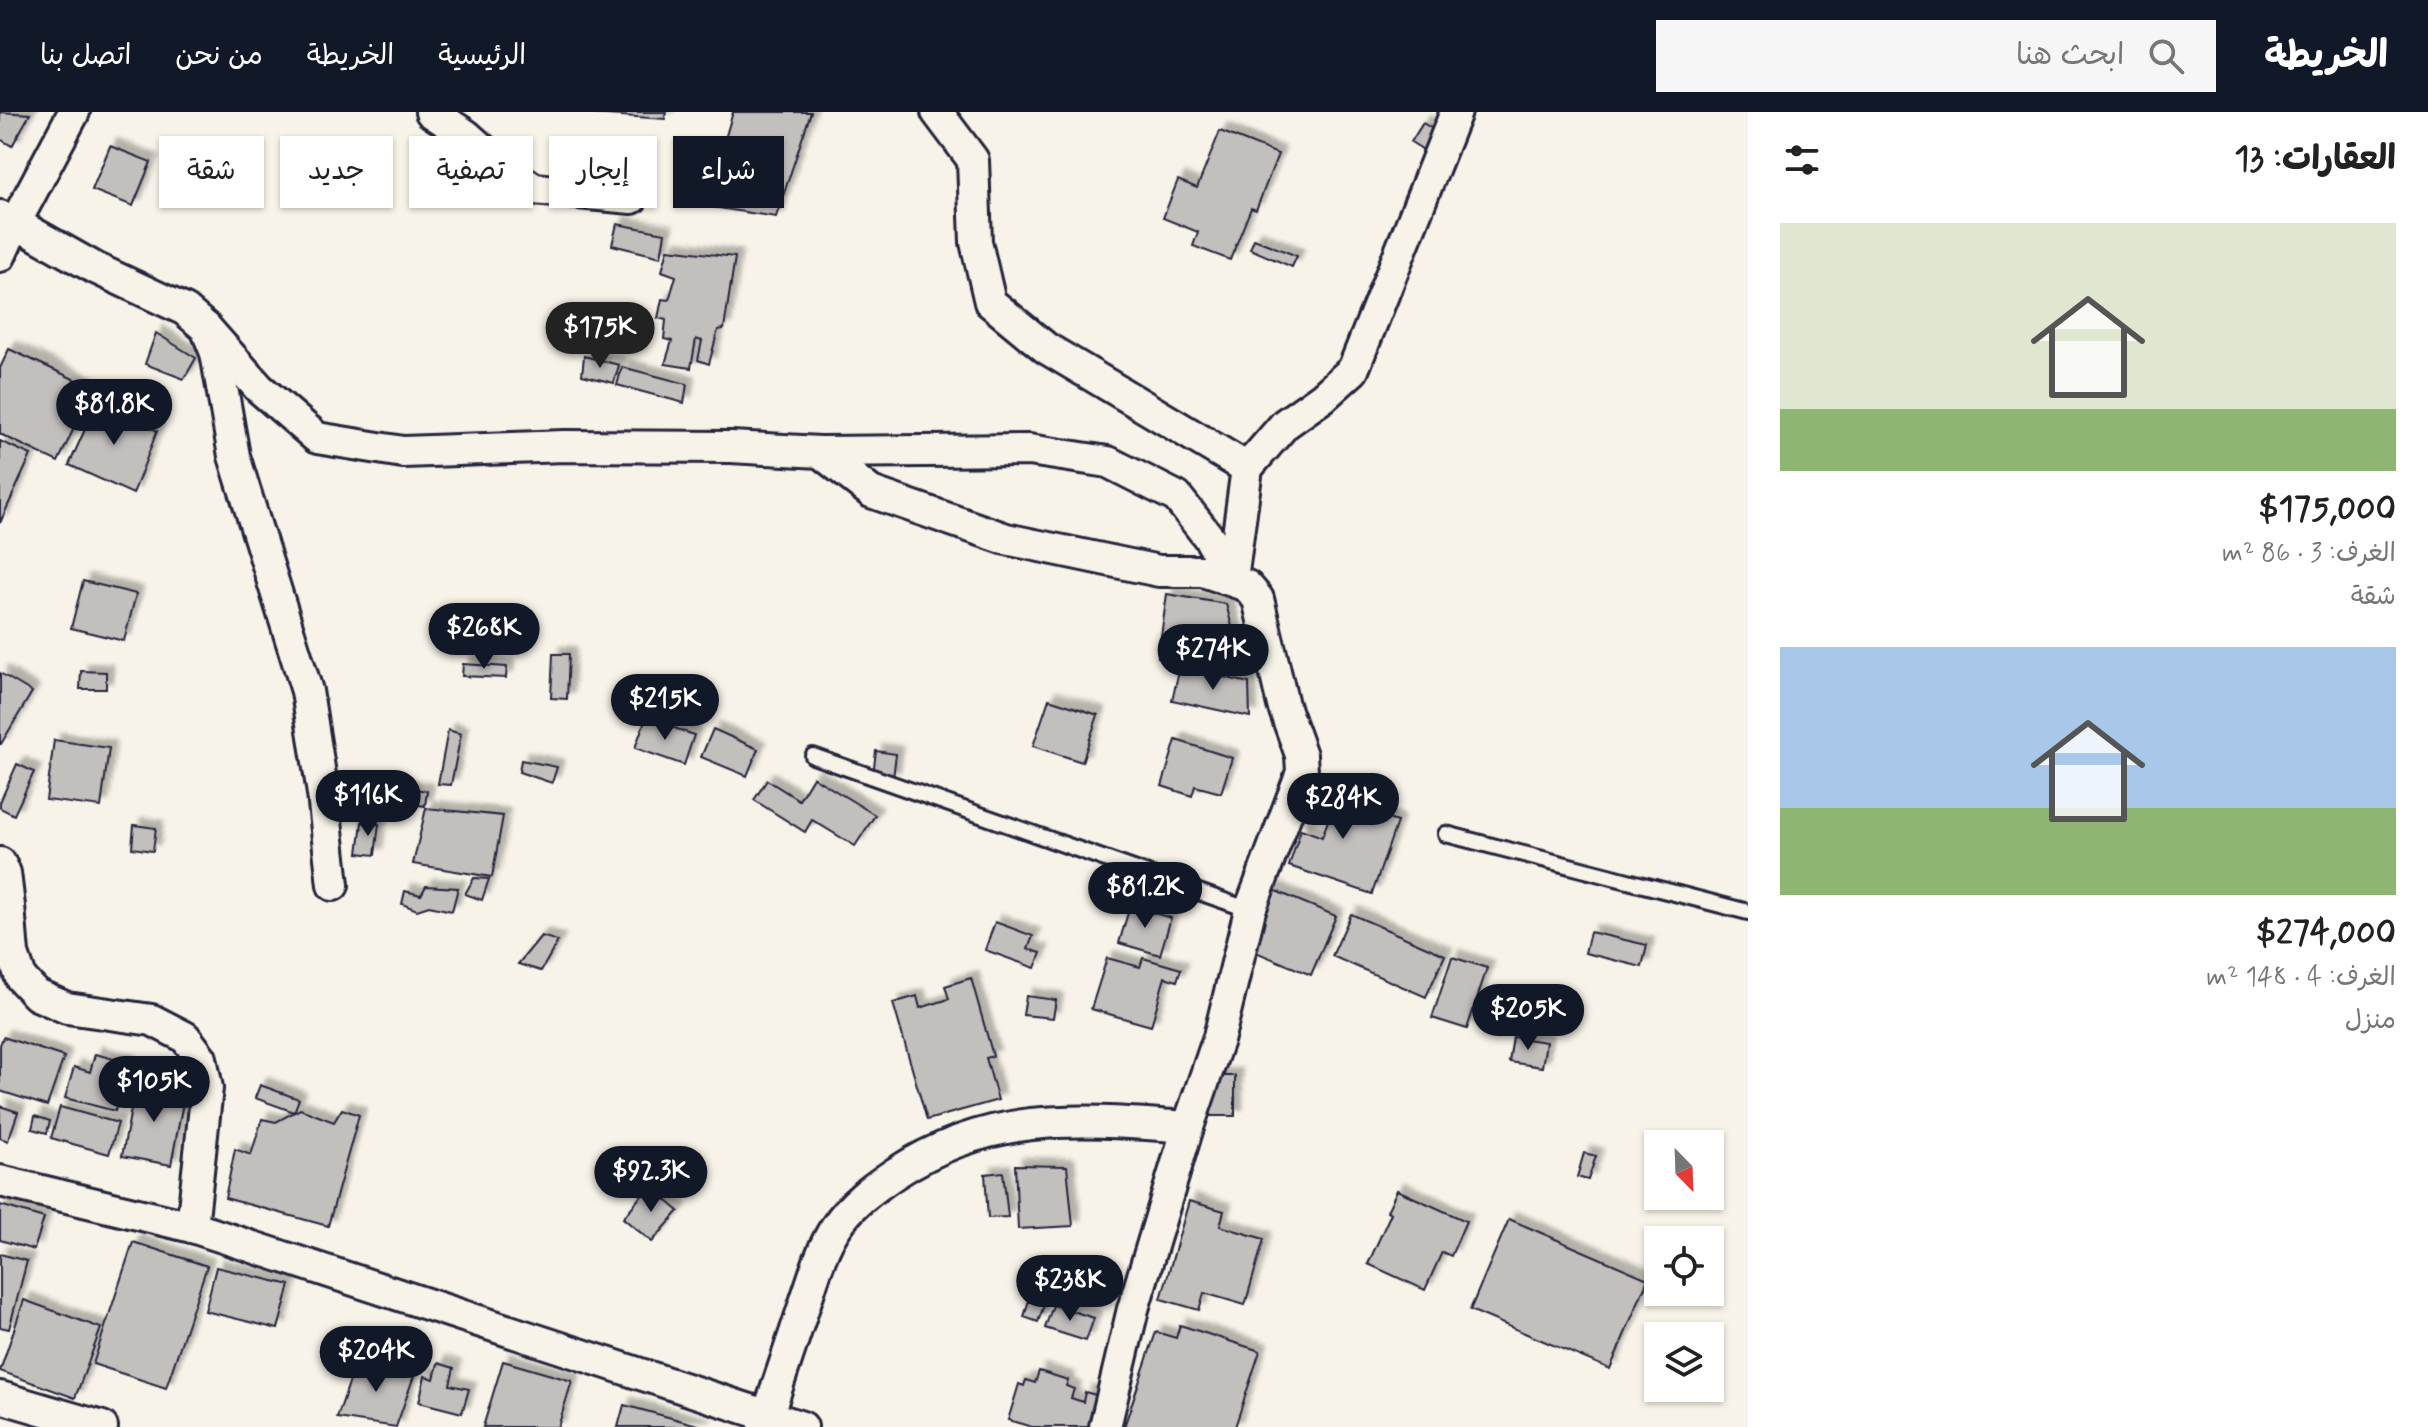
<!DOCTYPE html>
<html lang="ar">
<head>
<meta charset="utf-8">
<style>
	:root { --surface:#fff; --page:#f6f6f6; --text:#222; --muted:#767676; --accent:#111827 }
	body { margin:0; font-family:Mynerve,"Playpen Sans Arabic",sans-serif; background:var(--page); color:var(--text); direction:rtl; height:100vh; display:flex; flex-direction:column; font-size:30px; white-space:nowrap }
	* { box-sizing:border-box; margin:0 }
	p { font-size:26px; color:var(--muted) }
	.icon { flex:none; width:44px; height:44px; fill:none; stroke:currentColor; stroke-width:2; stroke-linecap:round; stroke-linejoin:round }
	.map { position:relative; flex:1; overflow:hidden; direction:ltr }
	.panel { display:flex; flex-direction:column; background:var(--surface); width:680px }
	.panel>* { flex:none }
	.top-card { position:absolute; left:24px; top:24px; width:760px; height:72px; direction:rtl; display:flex; gap:16px }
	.needle { width:52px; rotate:157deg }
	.tools { position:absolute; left:1644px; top:1018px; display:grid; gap:16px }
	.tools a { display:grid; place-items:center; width:80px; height:80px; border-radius:0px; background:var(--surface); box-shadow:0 2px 6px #0004; font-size:40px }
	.price { position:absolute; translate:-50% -68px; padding:0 18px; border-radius:28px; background:var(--accent); color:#fff; font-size:26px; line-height:52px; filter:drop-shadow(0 2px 4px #0008) }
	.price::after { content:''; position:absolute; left:50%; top:48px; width:24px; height:18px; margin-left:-12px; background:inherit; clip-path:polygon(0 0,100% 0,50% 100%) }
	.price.selected { background:#222; color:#fff }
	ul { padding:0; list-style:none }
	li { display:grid; align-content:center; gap:16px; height:424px; padding:0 32px }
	li span { display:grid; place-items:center; height:248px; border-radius:0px; color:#555 }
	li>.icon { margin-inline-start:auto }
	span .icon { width:144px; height:144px; fill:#fffc; stroke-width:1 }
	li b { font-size:34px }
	h2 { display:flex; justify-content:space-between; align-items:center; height:96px; padding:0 32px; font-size:34px }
	.chip { padding:0 28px; border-radius:0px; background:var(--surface); box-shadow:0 2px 6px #0004; font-size:28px; line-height:72px }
	.chip.selected { background:var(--accent); color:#fff }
	header { display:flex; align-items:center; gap:48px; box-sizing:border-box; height:112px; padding:0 40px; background:var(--accent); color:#fff }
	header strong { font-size:38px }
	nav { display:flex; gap:44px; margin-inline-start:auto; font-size:28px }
	.search { width:560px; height:72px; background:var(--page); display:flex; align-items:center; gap:20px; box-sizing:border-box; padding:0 28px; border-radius:0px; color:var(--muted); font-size:30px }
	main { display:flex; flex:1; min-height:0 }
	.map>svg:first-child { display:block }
	.building { fill:#c2bfbd; stroke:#22223b; stroke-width:2; filter:url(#shadow) }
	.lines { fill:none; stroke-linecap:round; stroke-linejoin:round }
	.lane-casing { stroke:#22223b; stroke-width:20 }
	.street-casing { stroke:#22223b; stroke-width:36 }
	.lane { stroke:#f7f3e8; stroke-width:14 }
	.street { stroke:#f7f3e8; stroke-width:30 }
</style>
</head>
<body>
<header>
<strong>الخريطة</strong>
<div class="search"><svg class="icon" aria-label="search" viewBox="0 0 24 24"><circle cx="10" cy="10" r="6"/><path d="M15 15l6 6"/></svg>ابحث هنا</div>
<nav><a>الرئيسية</a><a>الخريطة</a><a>من نحن</a><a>اتصل بنا</a></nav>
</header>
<main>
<section class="panel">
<h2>العقارات: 13<svg class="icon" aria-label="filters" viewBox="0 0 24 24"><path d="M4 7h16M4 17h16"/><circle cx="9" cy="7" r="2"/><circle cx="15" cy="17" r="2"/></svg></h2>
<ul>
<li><span style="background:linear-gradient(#dfe7d0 75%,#8fb573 0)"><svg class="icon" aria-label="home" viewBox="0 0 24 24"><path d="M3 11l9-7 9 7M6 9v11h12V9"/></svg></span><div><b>$175,000</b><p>الغرف: 3 · 86 m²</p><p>شقة</p></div></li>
<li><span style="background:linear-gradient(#a9c7e8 65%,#8fb573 0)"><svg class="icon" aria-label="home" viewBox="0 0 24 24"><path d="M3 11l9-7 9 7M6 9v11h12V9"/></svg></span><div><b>$274,000</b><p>الغرف: 4 · 148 m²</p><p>منزل</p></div></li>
</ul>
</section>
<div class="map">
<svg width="1748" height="1315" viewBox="0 0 1748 1315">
	<defs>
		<filter id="shadow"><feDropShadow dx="7" dy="-7" stdDeviation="2" flood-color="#0004"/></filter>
	</defs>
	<rect width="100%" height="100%" fill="#f7f3e8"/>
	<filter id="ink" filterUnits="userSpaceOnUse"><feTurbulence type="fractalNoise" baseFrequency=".0125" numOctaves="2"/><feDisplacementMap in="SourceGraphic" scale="16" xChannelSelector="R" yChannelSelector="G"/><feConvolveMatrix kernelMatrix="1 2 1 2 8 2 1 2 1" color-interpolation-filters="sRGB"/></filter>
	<g filter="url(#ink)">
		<g class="building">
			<path d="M 0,0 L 30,2 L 12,34 L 0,27 Z"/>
			<path d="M 593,0 L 666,0 L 665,7 L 593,2 Z"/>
			<path d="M 733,0 L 811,0 L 776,105 L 705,94 Z"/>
			<path d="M 1423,11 L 1440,22 L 1428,41 L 1411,30 Z"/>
			<path d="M 1220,19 L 1278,42 L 1256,98 L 1251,96 L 1230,148 L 1193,134 L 1198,120 L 1163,106 L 1178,68 L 1197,76 Z"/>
			<path d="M 110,34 L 151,50 L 133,94 L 92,78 Z"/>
			<path d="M 617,112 L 665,121 L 661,145 L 612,133 Z"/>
			<path d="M 1254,127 L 1297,144 L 1292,155 L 1250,137 Z"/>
			<path d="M 668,137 L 735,145 L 724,217 L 718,218 L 709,252 L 698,248 L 702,229 L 696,227 L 691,256 L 665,252 L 672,229 L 664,227 L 666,208 L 658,206 L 662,187 L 669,188 L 676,164 L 662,159 Z"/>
			<path d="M 156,221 L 196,246 L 184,267 L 145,252 Z"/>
			<path d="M 9,237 L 93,276 L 58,350 L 0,322 L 0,256 Z"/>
			<path d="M 584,244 L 619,253 L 614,271 L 582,263 Z"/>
			<path d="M 622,255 L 687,272 L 684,291 L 617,273 Z"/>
			<path d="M 99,286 L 157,319 L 133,382 L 69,353 Z"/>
			<path d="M 0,329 L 31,343 L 0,411 Z"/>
			<path d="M 83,469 L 136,482 L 124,529 L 71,516 Z"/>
			<path d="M 1167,482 L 1226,492 L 1245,563 L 1158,545 Z"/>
			<path d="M 553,542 L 569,542 L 567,587 L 551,586 Z"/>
			<path d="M 463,552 L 507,555 L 506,566 L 462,564 Z"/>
			<path d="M 1180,555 L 1249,571 L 1250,605 L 1172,588 Z"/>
			<path d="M 81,559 L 106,560 L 106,577 L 80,577 Z"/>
			<path d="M 0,561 L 32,580 L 1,632 L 0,632 Z"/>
			<path d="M 1049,587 L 1098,603 L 1082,650 L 1033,634 Z"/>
			<path d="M 646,606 L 694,623 L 684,653 L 635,636 Z"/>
			<path d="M 713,617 L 758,637 L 747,664 L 701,645 Z"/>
			<path d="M 448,618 L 461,622 L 451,673 L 438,672 Z"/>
			<path d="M 54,628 L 109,636 L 101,695 L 46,688 Z"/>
			<path d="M 1176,628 L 1232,646 L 1221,681 L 1195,674 L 1192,684 L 1162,674 Z"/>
			<path d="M 876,639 L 896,642 L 893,666 L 873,663 Z"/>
			<path d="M 521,648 L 557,655 L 552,671 L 519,660 Z"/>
			<path d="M 17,652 L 34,660 L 14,703 L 0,696 L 0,690 Z"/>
			<path d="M 813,665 L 875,703 L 855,734 L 812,708 L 805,720 L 754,688 L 767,668 L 799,688 Z"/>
			<path d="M 369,669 L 427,679 L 425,694 L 394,689 L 391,705 L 379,703 L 378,708 L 363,705 Z"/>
			<path d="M 1305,669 L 1357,687 L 1354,696 L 1397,710 L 1372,782 L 1289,754 L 1301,717 L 1322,725 L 1330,703 L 1298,693 Z"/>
			<path d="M 426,696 L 503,704 L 492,765 L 413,752 Z"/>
			<path d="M 362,710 L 379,712 L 375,743 L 358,741 Z"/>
			<path d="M 134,713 L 156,716 L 153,739 L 132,736 Z"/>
			<path d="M 474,766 L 489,767 L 482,788 L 465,782 Z"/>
			<path d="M 426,774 L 458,776 L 452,799 L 429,794 L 417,798 L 402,792 L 405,779 L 421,783 Z"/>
			<path d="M 1271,777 L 1336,804 L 1311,863 L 1246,836 Z"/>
			<path d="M 1130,794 L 1171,806 L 1160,843 L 1119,831 Z"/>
			<path d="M 1351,802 L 1445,843 L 1426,885 L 1332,844 Z"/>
			<path d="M 995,810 L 1033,824 L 1028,837 L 1041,841 L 1035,856 L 985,838 Z"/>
			<path d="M 1590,820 L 1647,833 L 1642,855 L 1585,841 Z"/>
			<path d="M 541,824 L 558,829 L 541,859 L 518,852 Z"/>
			<path d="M 1452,845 L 1487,856 L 1467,917 L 1432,906 Z"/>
			<path d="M 1107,846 L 1140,855 L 1143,846 L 1181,857 L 1177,869 L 1165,865 L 1151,914 L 1091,897 Z"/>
			<path d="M 971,866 L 993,944 L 986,946 L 998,988 L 927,1008 L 893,891 L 917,884 L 920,896 L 949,887 L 945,874 Z"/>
			<path d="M 1026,884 L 1056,888 L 1053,906 L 1023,903 Z"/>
			<path d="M 3,925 L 64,945 L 47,994 L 0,979 L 0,933 Z"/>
			<path d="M 1513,925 L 1546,930 L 1542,955 L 1509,950 Z"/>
			<path d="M 95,942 L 129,951 L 115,999 L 65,986 L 74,955 L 90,960 Z"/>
			<rect x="1209" y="964" width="26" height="40"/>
			<path d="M 136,971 L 185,980 L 171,1053 L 122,1044 Z"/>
			<path d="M 260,973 L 299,987 L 294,1000 L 255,986 Z"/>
			<path d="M 0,994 L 18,1000 L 8,1029 L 0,1026 Z"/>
			<path d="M 60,995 L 118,1011 L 109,1042 L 51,1026 Z"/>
			<path d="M 300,997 L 334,1010 L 342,997 L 359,1003 L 328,1114 L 225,1086 L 235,1037 L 251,1043 L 262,1007 L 276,1010 Z"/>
			<path d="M 35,1004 L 50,1009 L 47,1021 L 32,1017 Z"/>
			<path d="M 1584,1041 L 1596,1044 L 1588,1068 L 1577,1065 Z"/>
			<path d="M 1015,1053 L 1067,1054 L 1073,1114 L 1018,1117 Z"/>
			<path d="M 1003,1060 L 1008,1105 L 988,1106 L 985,1062 Z"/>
			<path d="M 649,1074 L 679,1099 L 652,1130 L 623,1106 Z"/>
			<path d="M 1397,1078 L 1466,1109 L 1451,1144 L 1442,1140 L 1425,1178 L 1368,1152 L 1391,1101 L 1387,1099 Z"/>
			<path d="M 1189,1089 L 1224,1099 L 1220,1114 L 1264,1127 L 1245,1193 L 1204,1181 L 1199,1198 L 1161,1187 Z"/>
			<path d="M 0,1093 L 44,1106 L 34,1138 L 0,1128 Z"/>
			<path d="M 1509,1107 L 1648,1167 L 1610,1257 L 1470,1198 Z"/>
			<path d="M 133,1130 L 207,1154 L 166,1276 L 93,1252 Z"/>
			<path d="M 0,1142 L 27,1149 L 9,1217 L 0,1215 Z"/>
			<path d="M 216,1155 L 290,1173 L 278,1217 L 205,1199 Z"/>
			<path d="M 24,1188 L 101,1216 L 75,1286 L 0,1259 Z"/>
			<path d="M 1029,1188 L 1044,1193 L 1038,1210 L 1024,1205 Z"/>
			<path d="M 1053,1193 L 1094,1206 L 1086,1229 L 1045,1216 Z"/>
			<path d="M 1180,1213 L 1260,1239 L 1235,1315 L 1124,1315 L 1156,1220 L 1176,1226 Z"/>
			<path d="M 357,1248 L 416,1258 L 396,1315 L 337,1306 Z"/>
			<path d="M 503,1249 L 572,1269 L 558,1315 L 483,1315 Z"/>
			<path d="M 438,1251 L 454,1256 L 450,1273 L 469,1277 L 462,1301 L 419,1290 L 425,1264 L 434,1267 Z"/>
			<path d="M 1039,1259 L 1068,1268 L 1066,1274 L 1074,1277 L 1071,1286 L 1083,1290 L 1085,1280 L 1096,1283 L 1093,1295 L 1103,1298 L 1098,1315 L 1032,1315 L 1008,1308 L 1019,1272 L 1024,1274 L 1026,1268 L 1035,1271 Z"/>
			<path d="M 624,1293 L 705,1315 L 618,1315 Z"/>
		</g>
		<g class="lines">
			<defs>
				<g id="lane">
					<path d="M 813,644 L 1250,798"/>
					<path d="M 1446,722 L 1748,800"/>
				</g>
				<g id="street">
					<path d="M 74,0 L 15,111 L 95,156 L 185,198 L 206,216 L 216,241 L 234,344 L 307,579 L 323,682 L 333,773"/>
					<path d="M 431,0 L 466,23 L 503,56 L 534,77 L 632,86"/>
					<path d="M 937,0 L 973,48 L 976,130 L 990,190 L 1046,236 L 1247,356"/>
					<path d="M 0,104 L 15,111 L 0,144"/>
					<path d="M 206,216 L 259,276 L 317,326 L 403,340 L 564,334 L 731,335 L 820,340 L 871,380 L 1006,427 L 1159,459 L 1203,459 L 1247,474 L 1258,487 L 1283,593 L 1301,643 L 1302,660 L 1250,798 L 1219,925 L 1188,1015 L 1133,1197 L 1105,1315"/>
					<path d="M 820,340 L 1029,338 L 1108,350 L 1177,385 L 1210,427 L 1232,467"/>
					<path d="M 1232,467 L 1247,356 L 1285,312 L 1323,285 L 1353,258 L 1456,0"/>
					<path d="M 0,751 L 5,761 L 9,794 L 13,842 L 21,866 L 37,883 L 67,896 L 152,908 L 185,925 L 201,946 L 207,976 L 192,1115"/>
					<path d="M 0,1069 L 192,1115 L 802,1315"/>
					<path d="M 0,1285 L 102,1315"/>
					<path d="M 764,1315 C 777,1274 791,1234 804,1194 C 813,1168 821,1137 836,1115 C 851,1092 872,1077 894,1062 C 990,998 1079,1007 1188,1015"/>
				</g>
			</defs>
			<use href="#lane" class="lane-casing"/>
			<use href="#street" class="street-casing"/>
			<use href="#lane" class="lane"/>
			<use href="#street" class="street"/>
		</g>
	</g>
</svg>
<div class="tools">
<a><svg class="needle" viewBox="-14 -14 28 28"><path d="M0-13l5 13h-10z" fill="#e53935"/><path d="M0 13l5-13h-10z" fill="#767676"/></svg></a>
<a><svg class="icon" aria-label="locate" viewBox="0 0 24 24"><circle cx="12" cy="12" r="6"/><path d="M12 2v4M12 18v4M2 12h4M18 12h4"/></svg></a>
<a><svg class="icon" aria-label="layers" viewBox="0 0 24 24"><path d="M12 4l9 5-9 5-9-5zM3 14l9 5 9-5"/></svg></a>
</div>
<b class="price selected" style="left:600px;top:258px">$175K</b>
<b class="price" style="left:114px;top:335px">$81.8K</b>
<b class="price" style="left:484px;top:559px">$268K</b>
<b class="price" style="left:1213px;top:580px">$274K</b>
<b class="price" style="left:665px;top:630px">$215K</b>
<b class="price" style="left:368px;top:726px">$116K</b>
<b class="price" style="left:1343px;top:729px">$284K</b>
<b class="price" style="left:1145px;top:818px">$81.2K</b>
<b class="price" style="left:1528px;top:940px">$205K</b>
<b class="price" style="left:154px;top:1012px">$105K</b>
<b class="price" style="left:651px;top:1102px">$92.3K</b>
<b class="price" style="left:1070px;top:1211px">$238K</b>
<b class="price" style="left:376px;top:1282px">$204K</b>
<div class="top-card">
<a class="chip selected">شراء</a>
<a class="chip">إيجار</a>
<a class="chip">تصفية</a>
<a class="chip">جديد</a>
<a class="chip">شقة</a>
</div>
</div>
</main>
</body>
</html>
